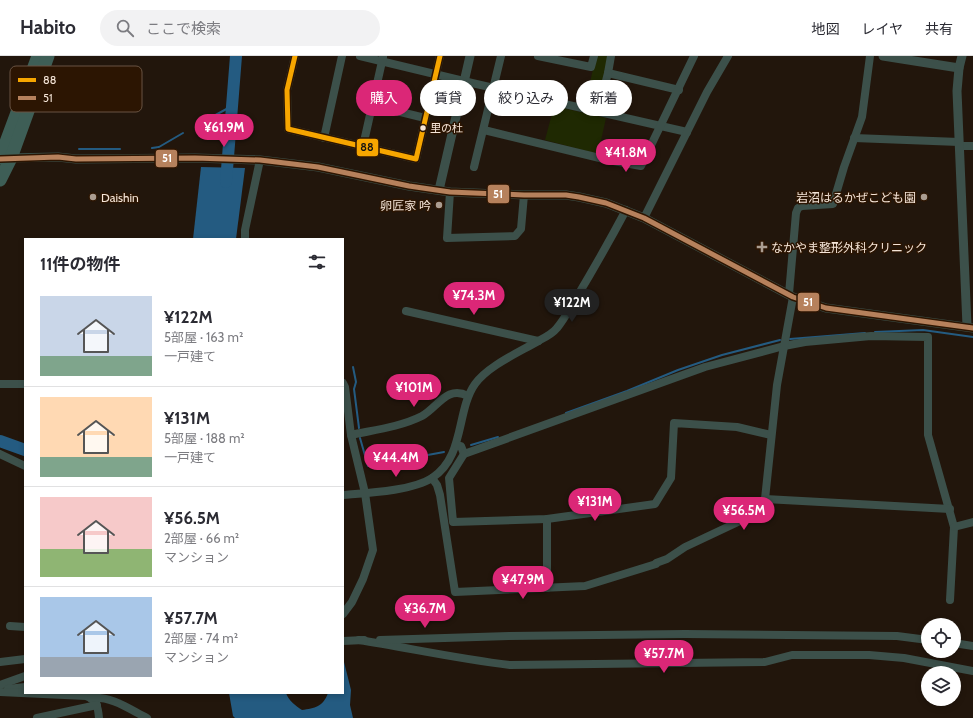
<!DOCTYPE html>
<html lang="ja">
<head>
<meta charset="utf-8">
<style>
	:root { --surface:#fff; --page:#f2f2f3; --text:#2b2b33; --muted:#7c7c81; --line:#e1e1e2; --accent:#db2777 }
	body { margin:0; font-family:Cabin,"Noto Sans JP",sans-serif; background:var(--page); color:var(--text); height:100vh; display:flex; flex-direction:column; font-size:15px; white-space:nowrap }
	* { box-sizing:border-box; margin:0 }
	p { font-size:13px; color:var(--muted) }
	.icon { flex:none; width:22px; height:22px; fill:none; stroke:currentColor; stroke-width:2; stroke-linecap:round; stroke-linejoin:round }
	.map { position:relative; flex:1; overflow:hidden }
	.panel { position:absolute; left:24px; top:182px; width:320px; height:456px; display:flex; flex-direction:column; background:var(--surface); border-radius:0px; box-shadow:0 2px 6px #0003 }
	.panel>* { flex:none }
	.guide { position:absolute; left:356px; top:24px; width:380px; height:36px; display:flex; gap:8px }
	.tools { position:absolute; left:921px; top:562px; display:grid; gap:8px }
	.tools a { display:grid; place-items:center; width:40px; height:40px; border-radius:50%; background:var(--surface); box-shadow:0 2px 6px #0003; font-size:20px }
	.price { position:absolute; translate:-50% -34px; padding:0 9px; border-radius:14px; background:var(--accent); color:#fff; font-size:13px; line-height:26px; filter:drop-shadow(0 1px 2px #0008) }
	.price::after { content:''; position:absolute; left:50%; top:24px; width:12px; height:9px; margin-left:-6px; background:inherit; clip-path:polygon(0 0,100% 0,50% 100%) }
	.price.current { background:#222; color:#fff }
	ul { padding:0; list-style:none }
	li { display:flex; align-items:center; gap:12px; height:100px; padding:0 16px }
	li+li { border-top:1px solid var(--line) }
	li span { display:grid; place-items:center; flex:none; width:112px; height:80px; border-radius:0px; color:#555 }
	li>.icon { margin-inline-start:auto }
	span .icon { width:48px; height:48px; fill:#fffc; stroke-width:1 }
	li b { font-size:17px }
	h2 { display:flex; justify-content:space-between; align-items:center; height:48px; padding:0 16px; font-size:17px }
	.chip { padding:0 14px; border-radius:18px; background:var(--surface); box-shadow:0 2px 6px #0003; font-size:14px; line-height:36px }
	.chip.current { background:var(--accent); color:#fff }
	header { display:flex; align-items:center; gap:24px; box-sizing:border-box; height:56px; padding:0 20px; background:var(--surface); border-bottom:1px solid var(--line) }
	header strong { font-size:19px }
	nav { display:flex; gap:22px; margin-inline-start:auto; font-size:14px }
	.search { width:280px; height:36px; background:var(--page); display:flex; align-items:center; gap:10px; box-sizing:border-box; padding:0 14px; border-radius:22px; color:var(--muted); font-size:15px }
	.map>svg:first-child { display:block }
	.green { fill:#1f2902 }
	.water { fill:#245b81 }
	.lines { fill:none; stroke-linecap:round; stroke-linejoin:round }
	.stream { stroke:#245b81; stroke-width:2 }
	.river { stroke:#245b81; stroke-width:12 }
	.minor { stroke:#3c504a; stroke-width:8 }
	.tertiary { stroke:#3c504a; stroke-width:9 }
	.trunk { stroke:#3e5e56; stroke-width:13 }
	.bus-1-casing { stroke:#2c1502; stroke-width:8 }
	.bus-2-casing { stroke:#2c1502; stroke-width:8 }
	.bus-1 { stroke:#f7a600; stroke-width:5 }
	.bus-2 { stroke:#b6815c; stroke-width:5 }
	.bus-dot { fill:#f5e5d8; stroke:#2c1502; stroke-width:1.5 }
	.poi-dot { fill:#ab9d91; stroke:#2c1502; stroke-width:1.5 }
	.labels { text-anchor:middle; dominant-baseline:central; stroke-width:3; stroke-linejoin:round; paint-order:stroke }
	.bus-label { font-size:11px; fill:#f5e5d8; stroke:#2c1502; text-anchor:start }
	.poi-label { font-size:12px; fill:#f5e5d8; stroke:#2c1502; text-anchor:start }
	.key { fill:#2c1502; stroke:#685342; stroke-width:1 }
	.key-label { font-size:11px; fill:#f5e5d8 }
	.line-badge { stroke:#2c1502; stroke-width:1.5 }
	.badge-label { font-size:11px; text-anchor:middle; font-weight:bold; fill:#fff }
	.pale-badge-label { font-size:11px; text-anchor:middle; font-weight:bold; fill:#111 }
</style>
</head>
<body>
<header>
<strong>Habito</strong>
<div class="search"><svg class="icon" aria-label="search" viewBox="0 0 24 24"><circle cx="10" cy="10" r="6"/><path d="M15 15l6 6"/></svg>ここで検索</div>
<nav><a>地図</a><a>レイヤ</a><a>共有</a></nav>
</header>
<div class="map">
<svg width="973" height="662" viewBox="0 0 973 662">
	<rect width="100%" height="100%" fill="#22160c"/>
	<g class="green">
		<path d="M 596,0 L 609,0 L 597,49 L 585,48 Z"/>
		<path d="M 554,50 L 606,62 L 598,98 L 545,84 Z"/>
	</g>
	<g class="water">
		<path d="M 201,111 L 245,112 L 236,183 L 193,183 Z"/>
		<path d="M 344,606 L 351,634 L 350,649 L 353,662 L 235,662 L 233,660 L 229,637 L 286,637 C 288,644 296,650 302,654 C 315,652 323,651 328,637 L 343,637 L 343,606 Z"/>
	</g>
	<g class="lines">
		<g class="stream">
			<path d="M 210,62 L 232,50"/>
			<path d="M 152,92 L 159,91 L 183,77"/>
			<path d="M 79,93 L 120,93"/>
			<path d="M 875,276 L 923,274 L 973,281"/>
			<path d="M 790,283 L 865,277"/>
			<path d="M 353,311 L 356,326 L 354,333 L 359,372"/>
			<path d="M 566,357 L 627,335 L 678,314 L 722,299 L 780,284"/>
			<path d="M 360,382 L 368,410 L 444,396"/>
			<path d="M 471,389 L 498,381"/>
		</g>
		<g class="river">
			<path d="M 226,126 L 236,0"/>
			<path d="M 0,385 L 25,394"/>
		</g>
		<g class="minor">
			<path d="M 295,0 L 287,34 L 288,73 L 416,103 L 440,0"/>
			<path d="M 360,0 L 472,27 L 687,76"/>
			<path d="M 538,0 L 591,11 L 594,0"/>
			<path d="M 611,0 L 608,17 L 679,34"/>
			<path d="M 372,49 L 425,62"/>
			<path d="M 598,56 L 608,17"/>
			<path d="M 484,74 L 608,104 L 641,110 L 694,0"/>
			<path d="M 324,82 L 342,0"/>
			<path d="M 854,82 L 959,86"/>
			<path d="M 363,90 L 383,1"/>
			<path d="M 960,90 L 973,90"/>
			<path d="M 474,111 L 501,0"/>
			<path d="M 450,136 L 447,182 L 515,180 L 521,173 L 524,139"/>
			<path d="M 644,162 L 707,36 L 728,0"/>
			<path d="M 245,183 L 245,174 L 260,104"/>
			<path d="M 789,238 L 796,157 L 798,152 L 802,150 L 833,148 L 844,111 L 862,61 L 870,0"/>
			<path d="M 406,255 L 538,285"/>
			<path d="M 343,327 L 345,331 L 351,379 L 365,437 L 373,494 L 363,523 L 352,546 L 343,558"/>
			<path d="M 0,328 L 25,328"/>
			<path d="M 351,379 C 374,374 400,371 422,360 C 438,351 447,329 468,340"/>
			<path d="M 456,390 L 461,390 L 464,398 L 705,311 L 784,290 L 805,286 L 871,280 L 928,281 L 928,379 L 954,471 L 950,544"/>
			<path d="M 0,398 L 25,410"/>
			<path d="M 464,398 L 449,422 L 453,466 L 547,463 L 655,448 L 671,422 L 674,367 L 737,371 L 771,379"/>
			<path d="M 432,422 L 437,429 L 440,439 L 455,536 L 585,530 L 656,508 L 656,507 L 667,503 L 685,491 L 755,458 L 765,443 L 777,329 L 793,241"/>
			<path d="M 343,439 C 367,437 412,435 432,422 C 465,401 456,355 475,328 C 489,309 520,296 540,284 C 546,281 553,277 557,272 C 564,264 570,252 575,244 C 593,214 610,184 626,154"/>
			<path d="M 765,443 L 950,453"/>
			<path d="M 547,463 L 547,532"/>
			<path d="M 954,471 L 973,466"/>
			<path d="M 10,570 L 25,571"/>
			<path d="M 359,584 C 409,592 459,603 510,609 L 765,606 L 792,599 L 869,599 L 904,602 L 973,615"/>
			<path d="M 380,584 L 509,580 L 685,578 L 897,580 L 928,584"/>
			<path d="M 343,585 L 364,584"/>
			<path d="M 954,587 L 973,590"/>
			<path d="M 0,606 L 25,603"/>
			<path d="M 0,629 L 25,620"/>
			<path d="M 8,633 L 25,631"/>
			<path d="M 0,636 L 86,640 C 97,644 98,651 99,662"/>
			<path d="M 91,642 C 112,640 129,653 147,662"/>
			<path d="M 37,662 L 97,649"/>
		</g>
		<g class="tertiary">
			<path d="M 883,0 L 959,12"/>
			<path d="M 962,0 L 959,12 L 957,35 L 967,270"/>
			<path d="M 6,102 L 58,101 L 76,103 L 195,102 L 260,104 L 318,111 L 409,130 L 450,136 L 524,139 L 566,139 L 579,141 L 606,147 L 644,162 L 793,241 L 826,252 L 973,272"/>
			<path d="M 439,134 L 470,0"/>
		</g>
		<g class="trunk">
			<path d="M 0,102 L 38,0"/>
			<path d="M 0,124 L 11,102 L 48,0"/>
		</g>
		<defs>
			<path id="bus-1" d="M 295,0 L 287,34 L 288,73 L 416,103 L 440,0"/>
			<path id="bus-2" d="M 0,103 L 58,101 L 76,103 L 195,102 L 260,104 L 318,111 L 409,130 L 450,136 L 524,139 L 566,139 L 579,141 L 606,147 L 644,162 L 793,241 L 826,252 L 973,272"/>
		</defs>
		<use href="#bus-1" class="bus-1-casing"/>
		<use href="#bus-2" class="bus-2-casing"/>
		<use href="#bus-1" class="bus-1"/>
		<use href="#bus-2" class="bus-2"/>
	</g>
	<circle class="bus-dot" cx="423" cy="72" r="3.5"/>
	<g class="poi-dot">
		<circle cx="93" cy="141" r="4"/>
		<circle cx="924" cy="141" r="4"/>
		<circle cx="439" cy="149" r="4"/>
		<path d="M760 185h4v4h4v4h-4v4h-4v-4h-4v-4h4z"/>
	</g>
	<g class="labels">
		<g class="bus-label">
			<text x="430" y="72">里の杜</text>
		</g>
		<g class="poi-label">
			<text x="101" y="141">Daishin</text>
			<text x="916" y="141" text-anchor="end">岩沼はるかぜこども園</text>
			<text x="431" y="149" text-anchor="end">卵匠家 吟</text>
			<text x="771" y="191">なかやま整形外科クリニック</text>
		</g>
	</g>
	<rect x="10" y="10" width="132" height="46" rx="6" class="key"/>
	<rect x="18" y="22" width="18" height="4" fill="#f7a600"/>
	<rect x="18" y="40" width="18" height="4" fill="#b6815c"/>
	<g class="key-label">
		<text x="43" y="28">88</text>
		<text x="43" y="46">51</text>
	</g>
	<g class="line-badge">
		<rect x="356" y="82" width="23" height="19" rx="4" fill="#f7a600"/>
		<rect x="155" y="93" width="23" height="19" rx="4" fill="#b6815c"/>
		<rect x="487" y="128" width="23" height="20" rx="4" fill="#b6815c"/>
		<rect x="797" y="236" width="23" height="20" rx="4" fill="#b6815c"/>
	</g>
	<g class="badge-label">
		<text x="167" y="106">51</text>
		<text x="498" y="142">51</text>
		<text x="808" y="250">51</text>
	</g>
	<g class="pale-badge-label">
		<text x="367" y="95">88</text>
	</g>
</svg>
<div class="tools">
<a><svg class="icon" aria-label="locate" viewBox="0 0 24 24"><circle cx="12" cy="12" r="6"/><path d="M12 2v4M12 18v4M2 12h4M18 12h4"/></svg></a>
<a><svg class="icon" aria-label="layers" viewBox="0 0 24 24"><path d="M12 4l9 5-9 5-9-5zM3 14l9 5 9-5"/></svg></a>
</div>
<b class="price" style="left:224px;top:92px">¥61.9M</b>
<b class="price" style="left:626px;top:117px">¥41.8M</b>
<b class="price" style="left:474px;top:260px">¥74.3M</b>
<b class="price current" style="left:572px;top:267px">¥122M</b>
<b class="price" style="left:414px;top:352px">¥101M</b>
<b class="price" style="left:396px;top:422px">¥44.4M</b>
<b class="price" style="left:595px;top:466px">¥131M</b>
<b class="price" style="left:744px;top:475px">¥56.5M</b>
<b class="price" style="left:523px;top:544px">¥47.9M</b>
<b class="price" style="left:425px;top:573px">¥36.7M</b>
<b class="price" style="left:664px;top:618px">¥57.7M</b>
<div class="guide">
<a class="chip current">購入</a>
<a class="chip">賃貸</a>
<a class="chip">絞り込み</a>
<a class="chip">新着</a>
</div>
<section class="panel">
<h2>11件の物件<svg class="icon" aria-label="filters" viewBox="0 0 24 24"><path d="M4 7h16M4 17h16"/><circle cx="9" cy="7" r="2"/><circle cx="15" cy="17" r="2"/></svg></h2>
<ul>
<li><span style="background:linear-gradient(#c9d6e8 75%,#7fa58c 0)"><svg class="icon" aria-label="home" viewBox="0 0 24 24"><path d="M3 11l9-7 9 7M6 9v11h12V9"/></svg></span><div><b>¥122M</b><p>5部屋 · 163 m²</p><p>一戸建て</p></div></li>
<li><span style="background:linear-gradient(#ffd9b3 75%,#7fa58c 0)"><svg class="icon" aria-label="home" viewBox="0 0 24 24"><path d="M3 11l9-7 9 7M6 9v11h12V9"/></svg></span><div><b>¥131M</b><p>5部屋 · 188 m²</p><p>一戸建て</p></div></li>
<li><span style="background:linear-gradient(#f6c9c9 65%,#8fb573 0)"><svg class="icon" aria-label="home" viewBox="0 0 24 24"><path d="M3 11l9-7 9 7M6 9v11h12V9"/></svg></span><div><b>¥56.5M</b><p>2部屋 · 66 m²</p><p>マンション</p></div></li>
<li><span style="background:linear-gradient(#a9c7e8 75%,#9aa5b1 0)"><svg class="icon" aria-label="home" viewBox="0 0 24 24"><path d="M3 11l9-7 9 7M6 9v11h12V9"/></svg></span><div><b>¥57.7M</b><p>2部屋 · 74 m²</p><p>マンション</p></div></li>
</ul>
</section>
</div>
</body>
</html>
